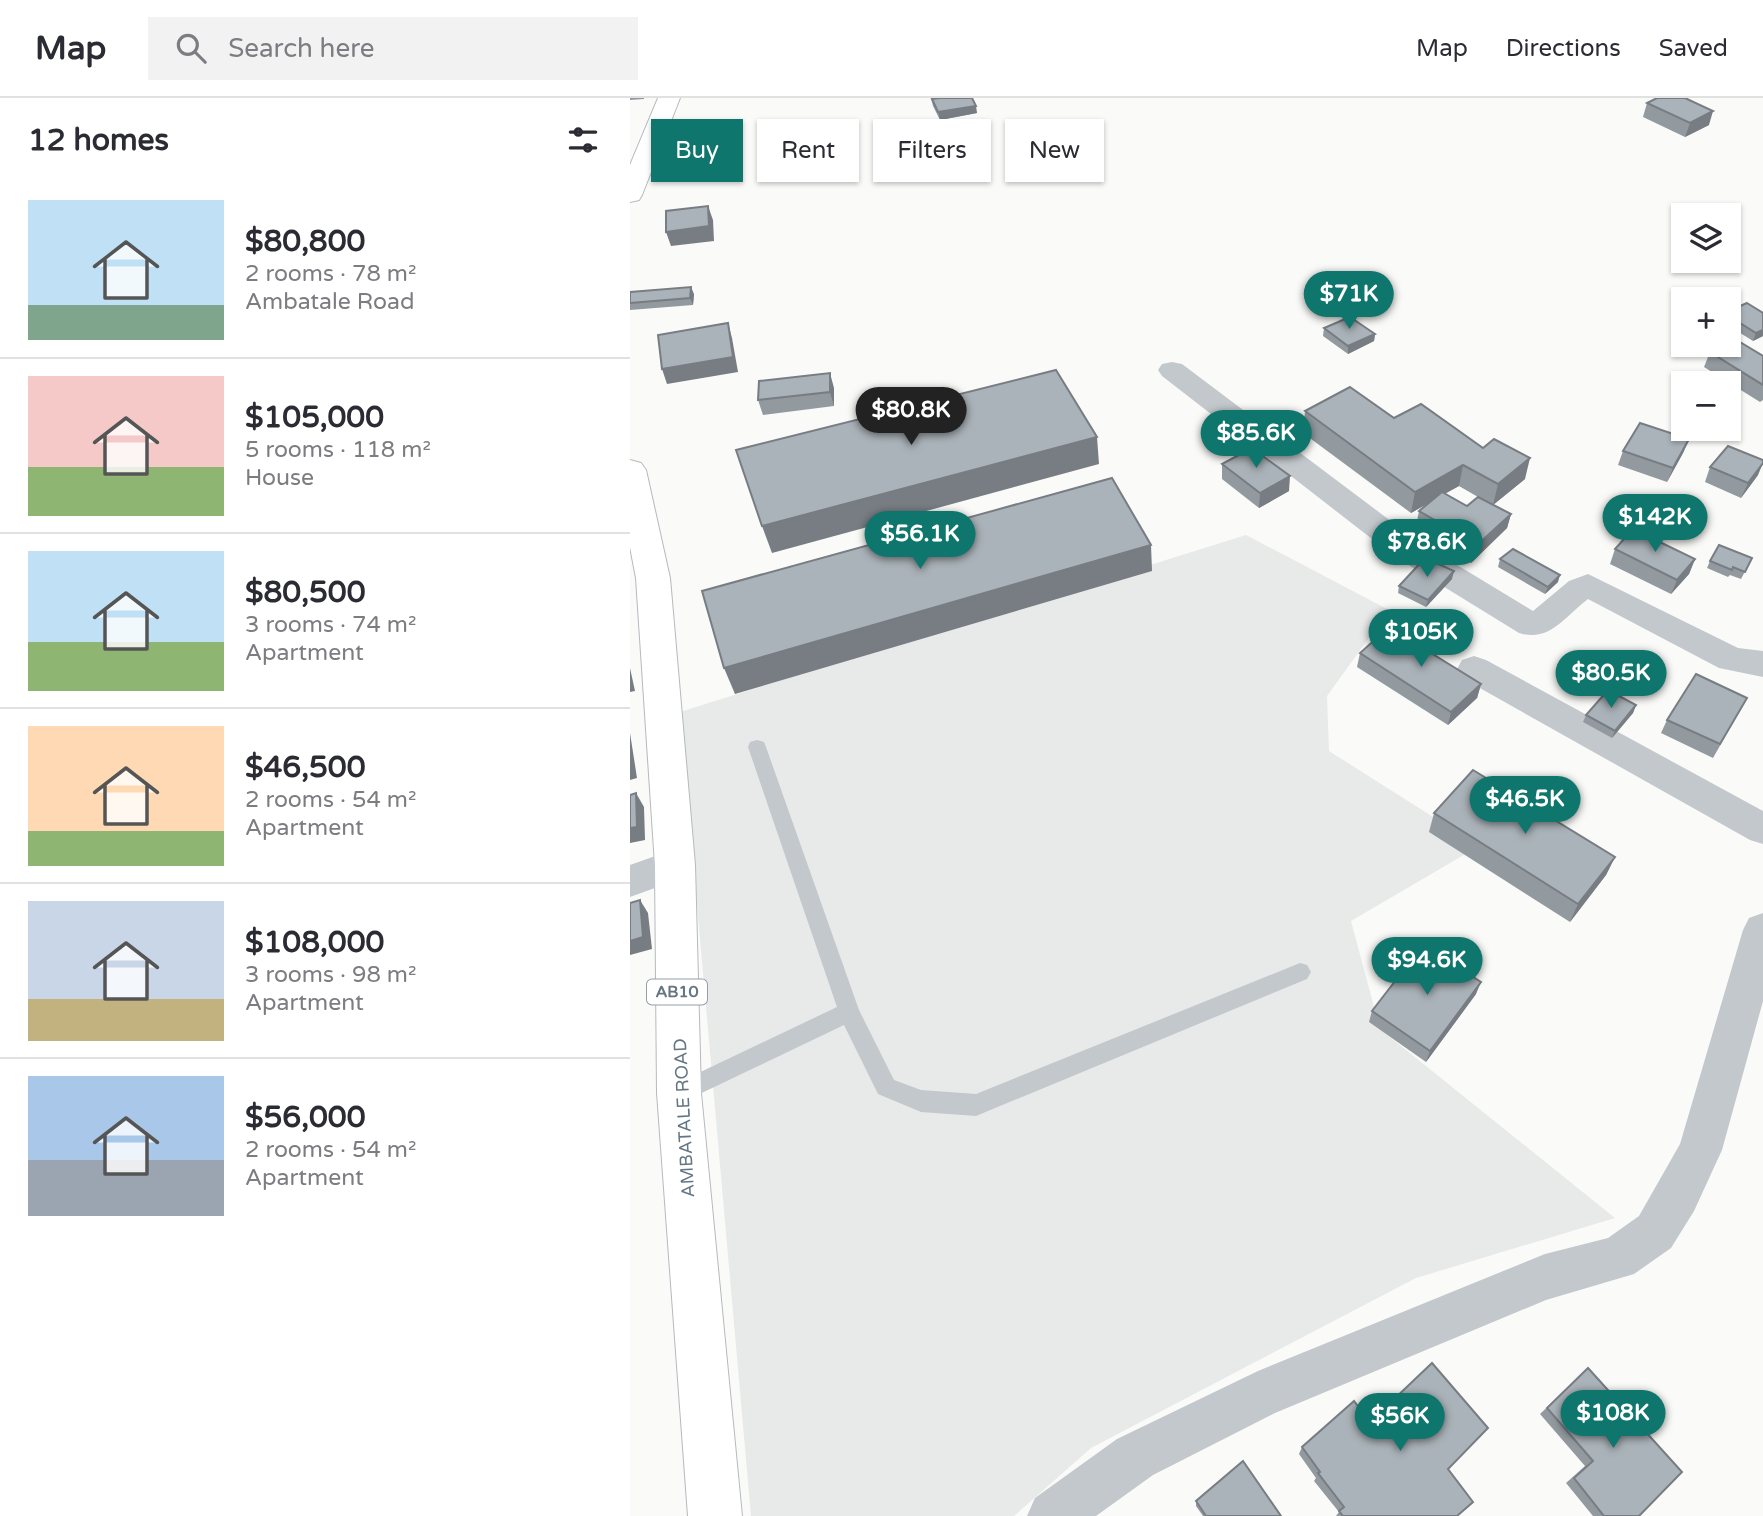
<!DOCTYPE html>
<html lang="en">
<head>
<meta charset="utf-8">
<style>
	:root { --surface:#fff; --page:#f2f2f3; --text:#2b2b33; --muted:#7c7c81; --line:#e1e1e2; --accent:#0f766e }
	body { margin:0; font-family:"Varela Round",sans-serif; background:var(--page); color:var(--text); height:100vh; display:flex; flex-direction:column; font-size:26px; white-space:nowrap }
	* { box-sizing:border-box; margin:0 }
	p { font-size:23px; color:var(--muted) }
	.icon { flex:none; width:38px; height:38px; fill:none; stroke:currentColor; stroke-width:2; stroke-linecap:round; stroke-linejoin:round }
	.map { position:relative; flex:1; overflow:hidden }
	.sheet { display:flex; flex-direction:column; background:var(--surface); width:630px }
	.sheet>* { flex:none }
	.hud { position:absolute; left:21px; top:21px; width:665px; height:63px; display:flex; gap:14px }
	.fabs { position:absolute; left:1041px; top:105px; display:grid; gap:14px }
	.fabs a { display:grid; place-items:center; width:70px; height:70px; border-radius:0px; background:var(--surface); box-shadow:0 2px 5px #0004; font-size:35px }
	.price { position:absolute; translate:-50% -60px; padding:0 16px; border-radius:24px; background:var(--accent); color:#fff; font-size:23px; line-height:46px; filter:drop-shadow(0 2px 4px #0008) }
	.price::after { content:''; position:absolute; left:50%; top:42px; width:21px; height:16px; margin-left:-10px; background:inherit; clip-path:polygon(0 0,100% 0,50% 100%) }
	.price.on { background:#222; color:#fff }
	ul { padding:0; list-style:none }
	li { display:flex; align-items:center; gap:21px; height:175px; padding:0 28px }
	li+li { border-top:2px solid var(--line) }
	li span { display:grid; place-items:center; flex:none; width:196px; height:140px; border-radius:0px; color:#555 }
	li>.icon { margin-inline-start:auto }
	span .icon { width:84px; height:84px; fill:#fffc; stroke-width:1 }
	li b { font-size:30px }
	h2 { display:flex; justify-content:space-between; align-items:center; height:84px; padding:0 28px; font-size:30px }
	.chip { padding:0 24px; border-radius:0px; background:var(--surface); box-shadow:0 2px 5px #0004; font-size:24px; line-height:63px }
	.chip.on { background:var(--accent); color:#fff }
	header { display:flex; align-items:center; gap:42px; box-sizing:border-box; height:98px; padding:0 35px; background:var(--surface); border-bottom:2px solid var(--line) }
	header strong { font-size:33px }
	nav { display:flex; gap:38px; margin-inline-start:auto; font-size:24px }
	.search { width:490px; height:63px; background:var(--page); display:flex; align-items:center; gap:18px; box-sizing:border-box; padding:0 24px; border-radius:0px; color:var(--muted); font-size:26px }
	main { display:flex; flex:1; min-height:0 }
	.map>svg:first-child { display:block }
	.built { fill:#e8e9e9 }
	.lines { fill:none; stroke-linecap:round; stroke-linejoin:round }
	.primary-casing { stroke:#b5babe; stroke-width:2 }
	.lane { fill:#c3c8cc; fill-rule:evenodd }
	.street { fill:#c3c8cc; fill-rule:evenodd }
	.primary { fill:#fff; fill-rule:evenodd }
	.wall { fill:#929a9f; fill-rule:evenodd }
	.shaded-wall { fill:#777d82 }
	.building { fill:#aab3b9; stroke:#777d82; stroke-width:2 }
	.labels { text-anchor:middle; dominant-baseline:central; stroke-width:7; stroke-linejoin:round; paint-order:stroke }
	.shield { fill:#fff; stroke:#939fa8; stroke-width:2 }
	.shield-label { font-size:16px; font-weight:bold; fill:#657683 }
	.street-label { font-size:18px; fill:#657683; stroke:#fff }
</style>
</head>
<body>
<header>
<strong>Map</strong>
<div class="search"><svg class="icon" aria-label="search" viewBox="0 0 24 24"><circle cx="10" cy="10" r="6"/><path d="M15 15l6 6"/></svg>Search here</div>
<nav><a>Map</a><a>Directions</a><a>Saved</a></nav>
</header>
<main>
<section class="sheet">
<h2>12 homes<svg class="icon" aria-label="filters" viewBox="0 0 24 24"><path d="M4 7h16M4 17h16"/><circle cx="9" cy="7" r="2"/><circle cx="15" cy="17" r="2"/></svg></h2>
<ul>
<li><span style="background:linear-gradient(#bfe0f5 75%,#7fa58c 0)"><svg class="icon" aria-label="home" viewBox="0 0 24 24"><path d="M3 11l9-7 9 7M6 9v11h12V9"/></svg></span><div><b>$80,800</b><p>2 rooms · 78 m²</p><p>Ambatale Road</p></div></li>
<li><span style="background:linear-gradient(#f6c9c9 65%,#8fb573 0)"><svg class="icon" aria-label="home" viewBox="0 0 24 24"><path d="M3 11l9-7 9 7M6 9v11h12V9"/></svg></span><div><b>$105,000</b><p>5 rooms · 118 m²</p><p>House</p></div></li>
<li><span style="background:linear-gradient(#bfe0f5 65%,#8fb573 0)"><svg class="icon" aria-label="home" viewBox="0 0 24 24"><path d="M3 11l9-7 9 7M6 9v11h12V9"/></svg></span><div><b>$80,500</b><p>3 rooms · 74 m²</p><p>Apartment</p></div></li>
<li><span style="background:linear-gradient(#ffd9b3 75%,#8fb573 0)"><svg class="icon" aria-label="home" viewBox="0 0 24 24"><path d="M3 11l9-7 9 7M6 9v11h12V9"/></svg></span><div><b>$46,500</b><p>2 rooms · 54 m²</p><p>Apartment</p></div></li>
<li><span style="background:linear-gradient(#c9d6e8 70%,#c2b280 0)"><svg class="icon" aria-label="home" viewBox="0 0 24 24"><path d="M3 11l9-7 9 7M6 9v11h12V9"/></svg></span><div><b>$108,000</b><p>3 rooms · 98 m²</p><p>Apartment</p></div></li>
<li><span style="background:linear-gradient(#a9c7e8 60%,#9aa5b1 0)"><svg class="icon" aria-label="home" viewBox="0 0 24 24"><path d="M3 11l9-7 9 7M6 9v11h12V9"/></svg></span><div><b>$56,000</b><p>2 rooms · 54 m²</p><p>Apartment</p></div></li>
</ul>
</section>
<div class="map">
<svg width="1133" height="1418" viewBox="0 0 1133 1418">
	<rect width="100%" height="100%" fill="#fafaf8"/>
	<path class="built" d="M 616,437 L 759,512 L 697,598 L 699,653 L 849,748 L 721,823 L 750,931 L 985,1120 L 786,1180 L 461,1350 L 384,1418 L 121,1418 L 50,614 Z"/>
	<g class="lines">
		<defs>
			<g id="primary">
				<path d="M 28,0 L 50,0 L 12,97 L 9,102 L 0,104 L 0,67 Z"/>
				<path d="M 0,362 L 11,365 L 16,372 L 40,480 L 65,767 L 71,995 L 112,1418 L 58,1418 L 27,995 L 25,767 L 6,480 L 0,449 Z"/>
			</g>
		</defs>
		<use href="#primary" class="primary-casing"/>
		<path class="lane" d="M 127,642 L 134,644 L 136,649 L 229,912 L 264,982 L 291,992 L 346,996 L 670,865 L 677,867 L 681,874 L 677,881 L 346,1018 L 291,1014 L 248,996 L 214,927 L 57,1002 L 49,1006 L 41,1002 L 38,995 L 41,988 L 207,909 L 118,649 L 120,644 Z"/>
		<g class="street">
			<path d="M 542,264 L 552,266 L 786,442 L 903,513 L 939,483 L 958,476 L 1108,550 L 1133,553 L 1133,579 L 1089,570 L 958,501 C 936,517 920,545 889,535 L 764,458 L 532,278 L 528,272 L 532,266 Z"/>
			<path d="M 844,558 L 856,562 L 1133,713 L 1133,746 L 1120,742 L 832,580 L 827,571 L 832,562 Z"/>
			<path d="M 45,751 L 58,756 L 64,767 L 58,778 L 0,799 L 0,767 Z"/>
			<path d="M 1133,815 L 1133,903 L 1092,1052 L 1064,1113 L 1041,1150 L 1004,1176 L 916,1202 L 645,1315 L 523,1377 L 466,1418 L 397,1418 L 405,1400 L 487,1341 L 628,1273 L 915,1156 L 978,1140 L 1009,1118 L 1050,1046 L 1113,832 L 1119,820 Z"/>
		</g>
		<use href="#primary" class="primary"/>
	</g>
	<g class="wall">
		<path d="M 0,0 L 14,0 L 14,1 L 0,2 Z"/>
		<path d="M 301,0 L 342,0 L 347,15 L 310,22 L 303,8 Z"/>
		<path d="M 1017,5 L 1079,27 L 1055,39 L 1013,19 Z"/>
		<path d="M 0,194 L 64,196 L 63,207 L 0,212 Z"/>
		<path d="M 1099,213 L 1133,215 L 1133,238 L 1123,243 L 1099,228 Z"/>
		<path d="M 694,230 L 745,236 L 744,243 L 718,256 L 693,238 Z"/>
		<path d="M 1080,254 L 1133,258 L 1133,302 L 1130,304 L 1074,269 Z"/>
		<path d="M 204,290 L 204,308 L 133,317 L 128,302 Z"/>
		<path d="M 675,313 L 764,320 L 895,381 L 863,407 L 881,416 L 877,430 L 841,465 L 808,447 L 809,441 L 786,428 L 789,413 L 800,404 L 781,415 L 673,335 ZM 829,388 L 855,403 L 837,408 L 815,395 Z"/>
		<path d="M 1059,341 L 1053,355 L 1037,384 L 988,367 L 993,353 Z"/>
		<path d="M 592,366 L 659,393 L 629,410 L 592,381 Z"/>
		<path d="M 1080,369 L 1128,377 L 1111,400 L 1075,384 Z"/>
		<path d="M 985,451 L 1065,461 L 1059,476 L 1041,496 L 980,466 Z"/>
		<path d="M 1122,460 L 1111,481 L 1100,477 L 1098,479 L 1077,470 L 1080,463 Z"/>
		<path d="M 870,461 L 928,484 L 915,496 L 868,469 Z"/>
		<path d="M 822,481 L 796,509 L 768,495 L 769,488 Z"/>
		<path d="M 730,555 L 851,586 L 847,600 L 818,627 L 727,569 Z"/>
		<path d="M 1117,600 L 1083,660 L 1031,635 L 1037,622 Z"/>
		<path d="M 1006,607 L 1003,615 L 982,640 L 953,624 L 956,617 Z"/>
		<path d="M 804,715 L 985,759 L 976,777 L 940,824 L 799,734 Z"/>
		<path d="M 846,896 L 796,964 L 739,924 L 742,913 Z"/>
		<path d="M 958,1270 L 1009,1418 L 963,1418 L 936,1385 L 955,1368 L 910,1316 Z"/>
		<path d="M 740,1324 L 818,1371 L 827,1418 L 706,1418 L 709,1414 L 684,1383 L 686,1380 L 669,1356 L 672,1349 Z"/>
		<path d="M 566,1403 L 651,1418 L 573,1418 L 566,1408 Z"/>
	</g>
	<g class="shaded-wall">
		<path d="M 346,8 L 347,15 L 310,22 L 308,14 Z"/>
		<path d="M 1083,13 L 1079,27 L 1055,39 L 1060,25 Z"/>
		<path d="M 78,108 L 83,122 L 84,143 L 41,148 L 36,134 Z"/>
		<path d="M 61,189 L 64,196 L 63,207 L 60,200 Z"/>
		<path d="M 98,225 L 102,240 L 108,274 L 37,286 L 32,271 Z"/>
		<path d="M 1133,232 L 1133,238 L 1123,243 L 1126,235 Z"/>
		<path d="M 745,236 L 744,243 L 718,256 L 718,248 Z"/>
		<path d="M 200,275 L 204,290 L 204,308 L 200,294 Z"/>
		<path d="M 467,339 L 469,366 L 142,455 L 132,428 Z"/>
		<path d="M 1059,341 L 1053,355 L 1037,384 L 1043,370 Z"/>
		<path d="M 900,360 L 895,381 L 863,407 L 868,386 Z"/>
		<path d="M 1133,365 L 1128,377 L 1111,400 L 1118,385 Z"/>
		<path d="M 833,367 L 829,388 L 781,415 L 785,394 Z"/>
		<path d="M 660,378 L 659,393 L 629,410 L 630,395 Z"/>
		<path d="M 881,416 L 877,430 L 841,465 L 844,450 Z"/>
		<path d="M 521,447 L 522,473 L 105,596 L 94,570 Z"/>
		<path d="M 1065,461 L 1059,476 L 1041,496 L 1047,482 Z"/>
		<path d="M 824,473 L 822,481 L 796,509 L 798,502 Z"/>
		<path d="M 930,477 L 928,484 L 915,496 L 918,489 Z"/>
		<path d="M 0,570 L 5,593 L 0,594 Z"/>
		<path d="M 851,586 L 847,600 L 818,627 L 821,614 Z"/>
		<path d="M 1006,607 L 1003,615 L 982,640 L 985,633 Z"/>
		<path d="M 0,635 L 7,680 L 0,682 Z"/>
		<path d="M 6,695 L 14,709 L 15,742 L 0,745 L 0,730 Z"/>
		<path d="M 985,759 L 976,777 L 940,824 L 948,806 Z"/>
		<path d="M 10,802 L 18,815 L 22,851 L 0,857 L 0,843 Z"/>
		<path d="M 851,884 L 846,896 L 796,964 L 800,953 Z"/>
	</g>
	<g class="building">
		<path d="M 309,0 L 342,0 L 346,8 L 308,14 L 302,1 Z"/>
		<path d="M 1027,0 L 1055,0 L 1083,13 L 1060,25 L 1017,5 Z"/>
		<path d="M 78,108 L 79,128 L 36,134 L 36,113 Z"/>
		<path d="M 61,189 L 60,200 L 0,205 L 0,194 Z"/>
		<path d="M 1117,205 L 1133,215 L 1133,232 L 1126,235 L 1099,218 L 1099,213 Z"/>
		<path d="M 720,219 L 745,236 L 718,248 L 694,230 Z"/>
		<path d="M 98,225 L 103,259 L 32,271 L 28,237 Z"/>
		<path d="M 1105,241 L 1133,258 L 1133,287 L 1080,254 L 1094,247 L 1099,247 L 1099,244 Z"/>
		<path d="M 426,272 L 467,339 L 132,428 L 106,352 Z"/>
		<path d="M 200,275 L 200,294 L 128,302 L 129,283 Z"/>
		<path d="M 720,289 L 764,320 L 791,306 L 853,350 L 864,341 L 900,360 L 868,386 L 833,367 L 785,394 L 675,313 Z"/>
		<path d="M 1010,325 L 1059,341 L 1043,370 L 993,353 Z"/>
		<path d="M 1098,348 L 1133,362 L 1133,365 L 1118,385 L 1080,369 Z"/>
		<path d="M 622,350 L 660,378 L 630,395 L 592,366 Z"/>
		<path d="M 482,380 L 521,447 L 94,570 L 72,493 Z"/>
		<path d="M 812,394 L 837,408 L 848,399 L 881,416 L 844,450 L 811,432 L 815,428 L 789,413 Z"/>
		<path d="M 1003,431 L 1065,461 L 1047,482 L 985,451 Z"/>
		<path d="M 1089,447 L 1122,460 L 1115,474 L 1103,469 L 1102,472 L 1080,463 Z"/>
		<path d="M 883,451 L 930,477 L 918,489 L 870,461 Z"/>
		<path d="M 795,460 L 824,473 L 798,502 L 769,488 Z"/>
		<path d="M 759,529 L 851,586 L 821,614 L 730,555 Z"/>
		<path d="M 1066,576 L 1117,600 L 1090,646 L 1037,622 Z"/>
		<path d="M 978,592 L 1006,607 L 985,633 L 956,617 Z"/>
		<path d="M 843,672 L 985,759 L 948,806 L 804,715 Z"/>
		<path d="M 6,695 L 7,729 L 0,730 L 0,697 Z"/>
		<path d="M 10,802 L 13,839 L 0,843 L 0,805 Z"/>
		<path d="M 793,847 L 851,884 L 800,953 L 742,913 Z"/>
		<path d="M 802,1265 L 858,1330 L 818,1371 L 843,1404 L 827,1418 L 713,1418 L 709,1413 L 714,1409 L 688,1375 L 690,1374 L 672,1349 L 724,1303 L 740,1324 Z"/>
		<path d="M 958,1270 L 1052,1374 L 1009,1418 L 974,1418 L 944,1380 L 963,1363 L 917,1310 Z"/>
		<path d="M 613,1363 L 651,1418 L 576,1418 L 566,1403 Z"/>
	</g>
	<g class="labels">
		<rect class="shield" x="17" y="881.5" width="60" height="25" rx="5"/>
		<g class="shield-label">
			<text x="47" y="894">AB10</text>
		</g>
		<g class="street-label">
			<text transform="translate(54 1020) rotate(-93)">AMBATALE ROAD</text>
		</g>
	</g>
</svg>
<div class="fabs">
<a><svg class="icon" aria-label="layers" viewBox="0 0 24 24"><path d="M12 4l9 5-9 5-9-5zM3 14l9 5 9-5"/></svg></a>
<a>+</a>
<a>−</a>
</div>
<b class="price" style="left:719px;top:233px">$71K</b>
<b class="price on" style="left:281px;top:349px">$80.8K</b>
<b class="price" style="left:626px;top:372px">$85.6K</b>
<b class="price" style="left:1025px;top:456px">$142K</b>
<b class="price" style="left:290px;top:473px">$56.1K</b>
<b class="price" style="left:797px;top:481px">$78.6K</b>
<b class="price" style="left:791px;top:571px">$105K</b>
<b class="price" style="left:981px;top:612px">$80.5K</b>
<b class="price" style="left:895px;top:738px">$46.5K</b>
<b class="price" style="left:797px;top:899px">$94.6K</b>
<b class="price" style="left:983px;top:1352px">$108K</b>
<b class="price" style="left:770px;top:1355px">$56K</b>
<div class="hud">
<a class="chip on">Buy</a>
<a class="chip">Rent</a>
<a class="chip">Filters</a>
<a class="chip">New</a>
</div>
</div>
</main>
</body>
</html>
